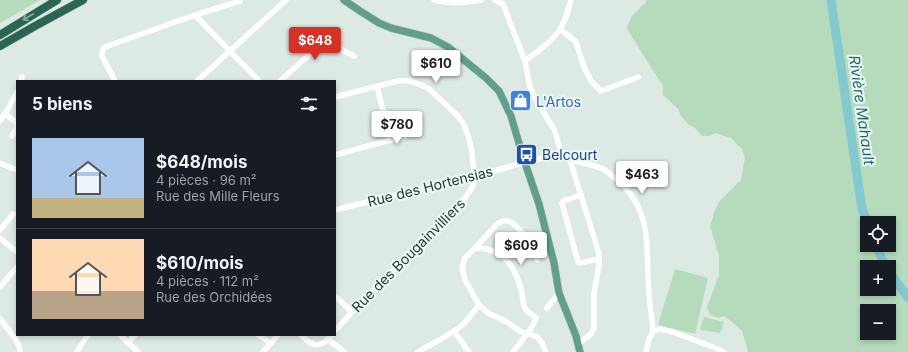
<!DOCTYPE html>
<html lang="fr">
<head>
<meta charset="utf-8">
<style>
	:root { --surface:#171b24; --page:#20242c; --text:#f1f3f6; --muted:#9ea1a6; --line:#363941; --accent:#d93025 }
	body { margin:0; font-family:Inter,sans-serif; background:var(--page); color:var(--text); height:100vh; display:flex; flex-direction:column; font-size:15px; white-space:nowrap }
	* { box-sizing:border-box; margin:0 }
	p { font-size:13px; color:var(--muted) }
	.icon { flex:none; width:22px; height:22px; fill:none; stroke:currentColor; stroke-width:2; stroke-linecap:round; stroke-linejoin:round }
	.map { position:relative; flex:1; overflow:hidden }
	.drawer { position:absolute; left:16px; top:80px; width:320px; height:256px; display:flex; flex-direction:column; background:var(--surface); border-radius:0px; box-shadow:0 2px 6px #0003 }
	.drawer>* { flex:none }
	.fabs { position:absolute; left:860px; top:216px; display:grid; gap:8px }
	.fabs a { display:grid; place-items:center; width:36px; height:36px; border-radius:0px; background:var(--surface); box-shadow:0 2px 6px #0003; font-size:20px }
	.price { position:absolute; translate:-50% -34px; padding:0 9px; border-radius:4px; background:#fff; color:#222; font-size:13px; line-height:26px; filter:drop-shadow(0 1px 2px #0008) }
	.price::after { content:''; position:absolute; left:50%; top:24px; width:12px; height:9px; margin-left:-6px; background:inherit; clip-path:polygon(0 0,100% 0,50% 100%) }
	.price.on { background:var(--accent); color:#fff }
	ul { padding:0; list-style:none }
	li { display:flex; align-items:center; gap:12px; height:100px; padding:0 16px }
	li+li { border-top:1px solid var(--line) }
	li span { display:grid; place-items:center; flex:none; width:112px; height:80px; border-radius:0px; color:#555 }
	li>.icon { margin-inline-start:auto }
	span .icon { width:48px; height:48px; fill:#fffc; stroke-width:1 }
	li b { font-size:17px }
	h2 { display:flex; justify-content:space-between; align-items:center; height:48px; padding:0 16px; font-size:17px }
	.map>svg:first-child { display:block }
	.green { fill:#b5dbbc; fill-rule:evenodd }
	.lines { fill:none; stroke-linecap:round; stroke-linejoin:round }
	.river { stroke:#83cad0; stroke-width:9 }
	.major-casing { stroke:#bcc3c1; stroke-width:8 }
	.highway-casing { stroke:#bcc3c1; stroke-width:9 }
	.minor { stroke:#fff; stroke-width:5.5 }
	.major { stroke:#60a08b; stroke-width:7 }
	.highway { stroke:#2a6554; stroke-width:8 }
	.oneway { stroke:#8caea2 }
	.labels { text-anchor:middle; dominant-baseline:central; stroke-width:4; stroke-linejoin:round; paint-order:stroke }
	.shop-label { font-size:14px; fill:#366cbe; stroke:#edf6f1; text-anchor:start }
	.transit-label { font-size:14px; fill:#164399; stroke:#edf6f1; text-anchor:start }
	.street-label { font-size:14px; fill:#1f3830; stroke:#edf6f1 }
	.water-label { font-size:15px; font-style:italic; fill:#196c74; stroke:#edf6f1 }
</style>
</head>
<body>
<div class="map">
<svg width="908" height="352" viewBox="0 0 908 352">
	<rect width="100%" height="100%" fill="#dde9e3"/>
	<g class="green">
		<path d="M 0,0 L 40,0 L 0,23 Z"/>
		<path d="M 647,0 L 908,0 L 908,352 L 748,352 L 742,331 L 731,321 L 724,316 L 719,318 L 710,315 L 707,307 L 719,275 L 719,256 L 710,226 L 715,210 L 719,202 L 741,180 L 745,158 L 742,149 L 731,138 L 715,133 L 710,136 L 702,136 L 695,128 L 688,124 L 681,116 L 678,109 L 663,95 L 663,86 L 635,42 L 627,28 L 631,17 L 646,2 ZM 867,223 L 889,223 L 889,245 L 867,245 ZM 867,267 L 889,267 L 889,289 L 867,289 ZM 867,311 L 889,311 L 889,333 L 867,333 Z"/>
		<path d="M 675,269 L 708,278 L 695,334 L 658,325 Z"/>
		<path d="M 704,317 L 724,322 L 720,333 L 700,330 Z"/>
	</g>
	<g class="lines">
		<g class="river">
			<path d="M 831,0 L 862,209 L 868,223"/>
			<path d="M 876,245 L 884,264 L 886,267"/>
			<path d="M 889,271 L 908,298"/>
		</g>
		<defs>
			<path id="major" d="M 344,0 L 360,11 L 379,23 L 391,28 L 431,38 L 448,47 L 486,78 L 499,91 L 511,116 L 523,157 L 539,204 L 554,263 L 559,293 L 576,336 L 580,352"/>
			<g id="highway">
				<path d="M 0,35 L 57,0"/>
				<path d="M 0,46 L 35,26 L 83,0"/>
			</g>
		</defs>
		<use href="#major" class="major-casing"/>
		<use href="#highway" class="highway-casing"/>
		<g class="minor">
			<path d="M 434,0 C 453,4 463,3 481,0"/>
			<path d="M 495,0 L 503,4 L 505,9 L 525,61 L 530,87 L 535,98 L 555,131 L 561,153"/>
			<path d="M 195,15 L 259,81"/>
			<path d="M 560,29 L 575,41 L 577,45 L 584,67 L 591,81 L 601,91 L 638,77"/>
			<path d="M 525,61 C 536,52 550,44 558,32 C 565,23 568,11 571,0"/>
			<path d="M 21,81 L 22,77"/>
			<path d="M 115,81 L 102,56 L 102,52 L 105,47 L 195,15 L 240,1"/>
			<path d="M 197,81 L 286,0"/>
			<path d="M 280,81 L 318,47 C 332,41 341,50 354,56"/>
			<path d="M 335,97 L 398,81 L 409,81 L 419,84 L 429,89 L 458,116 L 463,123 L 468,135 L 471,147 L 475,176 L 472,188 L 462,202 L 352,312 L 335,331"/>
			<path d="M 5,114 L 16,122 L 17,124"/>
			<path d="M 0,121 L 9,107 L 17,92"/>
			<path d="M 12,136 L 17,127"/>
			<path d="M 390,140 L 406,136"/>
			<path d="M 335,155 L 390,140 L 377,86"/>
			<path d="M 570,160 L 597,247 L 599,254 L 599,265 L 594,293 L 594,329 L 591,334 L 579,343"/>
			<path d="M 0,163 L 17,170"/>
			<path d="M 581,195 L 563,201 L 562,203 L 578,262 L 580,263 L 599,259"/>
			<path d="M 335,210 L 403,193 L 475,176 L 561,153 C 564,156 567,159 571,160 C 582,164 593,164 603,169 C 607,171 610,174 613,177 C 655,208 645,249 649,294 C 650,307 652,319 653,331"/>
			<path d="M 0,230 L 13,214"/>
			<path d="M 0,238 L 17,252"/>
			<path d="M 475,248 L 498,223 C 501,222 504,220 507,221 C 515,221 531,243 535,251 C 536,253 537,257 537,260"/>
			<path d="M 0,287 L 17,267"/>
			<path d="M 335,296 L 352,312"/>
			<path d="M 547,308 L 559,293"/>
			<path d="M 0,319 C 6,327 21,342 20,352"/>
			<path d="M 454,331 L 469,352"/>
			<path d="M 120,335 L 138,352"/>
			<path d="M 258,335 L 271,343"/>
			<path d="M 301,335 C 313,347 320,349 332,335"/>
			<path d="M 328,339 L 344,352"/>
			<path d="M 128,343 L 135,335"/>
			<path d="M 77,352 L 85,339 L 88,335"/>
			<path d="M 263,352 L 278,335"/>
			<path d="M 418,352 C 432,343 448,337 461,326 C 468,320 473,312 479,305"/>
			<path d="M 513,352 C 519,344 534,327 536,318 C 532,314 527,312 525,308 C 522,302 523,295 521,289 C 514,264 502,248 475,248 L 465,258 L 462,268 L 465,280 L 479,305 L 488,313 L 507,322 L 521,332 L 527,333 L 537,337 L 542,343 L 546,352"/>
			<path d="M 646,352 L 649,339 L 653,331 L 660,329 L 673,332 L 718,349 L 724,352"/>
		</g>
		<use href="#major" class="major"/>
		<use href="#highway" class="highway"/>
	</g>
	<defs><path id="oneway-shaft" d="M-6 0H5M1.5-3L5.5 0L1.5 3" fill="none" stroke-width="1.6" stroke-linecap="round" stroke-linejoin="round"/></defs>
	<use class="oneway" href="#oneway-shaft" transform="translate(28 17) rotate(150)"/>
	<defs>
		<symbol id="shop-square" viewBox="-11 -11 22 22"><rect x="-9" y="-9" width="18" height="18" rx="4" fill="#3f7fe0" stroke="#edf6f1"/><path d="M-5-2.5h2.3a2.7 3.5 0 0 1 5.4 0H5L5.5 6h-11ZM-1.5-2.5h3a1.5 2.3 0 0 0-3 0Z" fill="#fff"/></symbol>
		<symbol id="bus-square" viewBox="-11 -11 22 22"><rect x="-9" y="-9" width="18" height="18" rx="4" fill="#1a4fb4" stroke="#edf6f1"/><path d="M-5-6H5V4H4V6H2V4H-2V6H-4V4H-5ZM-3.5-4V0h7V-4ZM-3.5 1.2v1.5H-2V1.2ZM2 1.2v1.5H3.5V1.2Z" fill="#fff"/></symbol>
	</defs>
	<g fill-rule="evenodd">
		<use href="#shop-square" x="508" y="88" width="25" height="25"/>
		<use href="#bus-square" x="514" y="142" width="25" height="25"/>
	</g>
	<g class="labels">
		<g class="shop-label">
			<text x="536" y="101">L'Artos</text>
		</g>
		<g class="transit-label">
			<text x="542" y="154">Belcourt</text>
		</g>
		<g class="street-label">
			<text transform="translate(430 186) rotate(-14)">Rue des Hortensias</text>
			<text transform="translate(408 255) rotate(-45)">Rue des Bougainvilliers</text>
		</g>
		<g class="water-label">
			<text transform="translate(862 110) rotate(82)">Rivière Mahault</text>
		</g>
	</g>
</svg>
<div class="fabs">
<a><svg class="icon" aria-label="locate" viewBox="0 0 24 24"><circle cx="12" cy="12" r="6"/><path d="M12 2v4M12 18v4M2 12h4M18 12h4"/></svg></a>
<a>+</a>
<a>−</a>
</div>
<b class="price on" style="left:315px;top:61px">$648</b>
<b class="price" style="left:436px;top:84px">$610</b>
<b class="price" style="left:397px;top:145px">$780</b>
<b class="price" style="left:642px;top:195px">$463</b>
<b class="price" style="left:521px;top:266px">$609</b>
<section class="drawer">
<h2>5 biens<svg class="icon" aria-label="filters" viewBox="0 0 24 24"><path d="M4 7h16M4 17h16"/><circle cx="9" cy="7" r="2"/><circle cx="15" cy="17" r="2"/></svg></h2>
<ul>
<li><span style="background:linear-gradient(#a9c7e8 75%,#c2b280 0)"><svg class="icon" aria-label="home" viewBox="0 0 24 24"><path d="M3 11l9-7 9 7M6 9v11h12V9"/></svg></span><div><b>$648/mois</b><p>4 pièces · 96 m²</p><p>Rue des Mille Fleurs</p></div></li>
<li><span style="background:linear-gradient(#ffd9b3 65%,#b9a48a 0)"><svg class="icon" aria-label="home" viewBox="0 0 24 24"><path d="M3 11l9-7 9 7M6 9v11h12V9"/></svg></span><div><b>$610/mois</b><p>4 pièces · 112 m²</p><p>Rue des Orchidées</p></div></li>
</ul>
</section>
</div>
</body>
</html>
